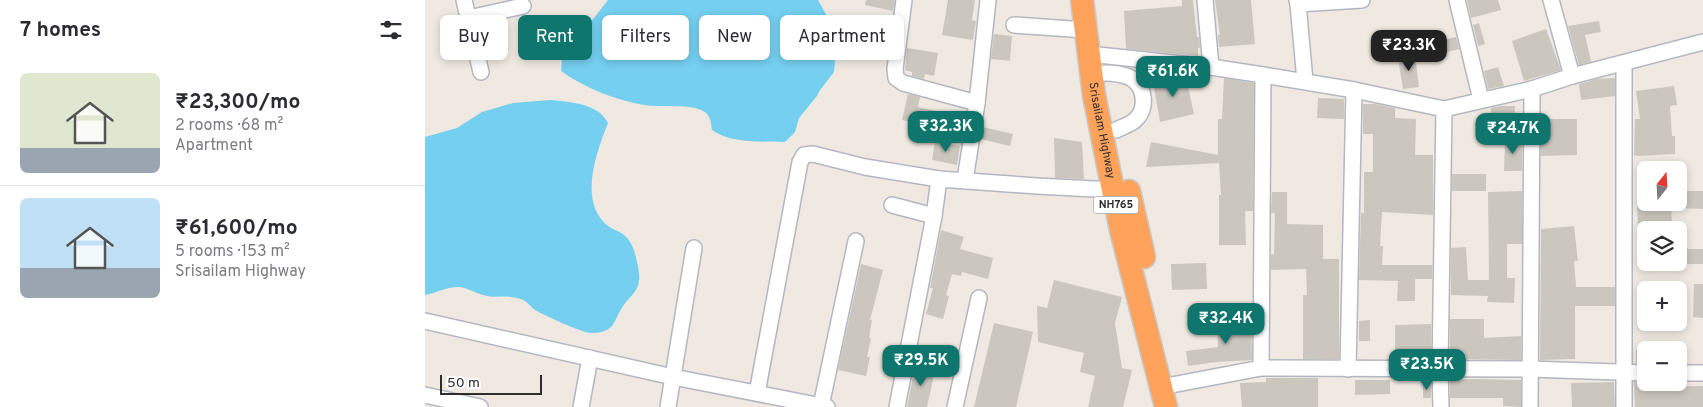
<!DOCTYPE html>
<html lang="en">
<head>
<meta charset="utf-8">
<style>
	:root { --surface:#fff; --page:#f2f2f3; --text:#2b2b33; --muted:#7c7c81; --line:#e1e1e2; --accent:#0f766e }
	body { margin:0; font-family:Overpass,sans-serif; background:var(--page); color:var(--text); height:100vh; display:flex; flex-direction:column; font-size:19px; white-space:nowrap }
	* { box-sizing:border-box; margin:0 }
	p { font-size:16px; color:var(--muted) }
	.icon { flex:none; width:28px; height:28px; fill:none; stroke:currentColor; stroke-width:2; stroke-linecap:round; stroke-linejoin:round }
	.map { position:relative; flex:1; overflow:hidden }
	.details { display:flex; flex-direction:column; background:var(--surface); width:425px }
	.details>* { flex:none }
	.banner { position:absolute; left:15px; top:15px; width:475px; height:45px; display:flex; gap:10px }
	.needle { width:32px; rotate:18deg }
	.tools { position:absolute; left:1212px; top:161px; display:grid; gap:10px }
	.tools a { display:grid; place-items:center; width:50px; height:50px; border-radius:8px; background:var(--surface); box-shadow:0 2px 8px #0003; font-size:25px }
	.scale { position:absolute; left:15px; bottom:12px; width:102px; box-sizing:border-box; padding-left:5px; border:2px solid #2e2e2e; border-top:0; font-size:14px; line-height:18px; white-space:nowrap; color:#2e2e2e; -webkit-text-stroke:4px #fff; paint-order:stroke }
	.price { position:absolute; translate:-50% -42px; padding:0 11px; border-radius:10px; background:var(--accent); color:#fff; font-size:16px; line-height:32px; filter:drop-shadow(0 1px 2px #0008) }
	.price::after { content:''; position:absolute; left:50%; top:30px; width:15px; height:11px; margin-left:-8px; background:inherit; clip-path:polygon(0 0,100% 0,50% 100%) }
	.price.active { background:#222; color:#fff }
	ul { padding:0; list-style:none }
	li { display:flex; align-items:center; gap:15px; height:125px; padding:0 20px }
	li+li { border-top:1px solid var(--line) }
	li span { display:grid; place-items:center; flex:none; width:140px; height:100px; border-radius:8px; color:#555 }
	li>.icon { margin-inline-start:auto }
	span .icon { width:60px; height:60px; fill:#fffc; stroke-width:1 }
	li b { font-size:21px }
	h2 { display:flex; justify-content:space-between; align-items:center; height:60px; padding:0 20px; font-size:21px }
	.pill { padding:0 18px; border-radius:8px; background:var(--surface); box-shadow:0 2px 8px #0003; font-size:18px; line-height:45px }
	.pill.active { background:var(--accent); color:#fff }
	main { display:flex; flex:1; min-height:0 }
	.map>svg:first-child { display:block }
	.water { fill:#75cff0 }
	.building { fill:#cbc7bf }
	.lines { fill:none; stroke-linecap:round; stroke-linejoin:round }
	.minor-casing { stroke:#b4b7c1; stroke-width:18 }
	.highway-casing { stroke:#c9c9c9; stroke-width:25 }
	.minor { stroke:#fff; stroke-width:15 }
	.highway { stroke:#ffa35c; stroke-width:22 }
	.labels { text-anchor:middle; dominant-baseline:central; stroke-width:4; stroke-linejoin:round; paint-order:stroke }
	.shield { fill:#fff; stroke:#6d6d6d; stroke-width:1 }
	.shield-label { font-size:11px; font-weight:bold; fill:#2e2e2e }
	.street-label { font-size:12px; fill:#2e2e2e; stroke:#fff }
</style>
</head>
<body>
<main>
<section class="details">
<h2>7 homes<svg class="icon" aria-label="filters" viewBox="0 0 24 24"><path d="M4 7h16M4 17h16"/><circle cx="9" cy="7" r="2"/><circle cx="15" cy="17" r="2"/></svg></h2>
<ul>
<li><span style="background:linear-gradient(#dfe7d0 75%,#9aa5b1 0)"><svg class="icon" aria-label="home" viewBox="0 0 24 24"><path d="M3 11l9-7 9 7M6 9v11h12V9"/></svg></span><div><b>₹23,300/mo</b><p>2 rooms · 68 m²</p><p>Apartment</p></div></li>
<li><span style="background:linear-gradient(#bfe0f5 70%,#9aa5b1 0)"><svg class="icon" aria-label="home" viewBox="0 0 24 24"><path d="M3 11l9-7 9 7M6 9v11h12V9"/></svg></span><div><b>₹61,600/mo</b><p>5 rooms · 153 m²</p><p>Srisailam Highway</p></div></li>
</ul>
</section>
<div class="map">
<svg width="1278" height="407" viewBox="0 0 1278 407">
	<rect width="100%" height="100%" fill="#efe9e1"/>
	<g class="water">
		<path d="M 183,0 L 393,0 L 407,25 L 412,39 L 409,72 L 395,90 L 392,96 L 374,118 L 370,132 L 360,142 C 338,141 306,144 287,130 C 286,123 286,117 280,112 C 267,103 235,108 219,105 C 190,100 160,88 136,71 L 137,59 Z"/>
		<path d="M 125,100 C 145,102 173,103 183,123 C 171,153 153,202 183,226 C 188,230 195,231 199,235 C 207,241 210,253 212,262 C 213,267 215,275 214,281 C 213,292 203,298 198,306 C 194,312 191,320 187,326 C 181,332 174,333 166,333 C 157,333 119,315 110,310 C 105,306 101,300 95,299 C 83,294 70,299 58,295 C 50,293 41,287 33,287 C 21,287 11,293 0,295 L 0,137 L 32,128 L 57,112 L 88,103 Z"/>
	</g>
	<g class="building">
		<path d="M 441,0 L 470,0 L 468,11 L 440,5 Z"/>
		<path d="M 523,0 L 550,0 L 547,20 L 551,21 L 548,40 L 517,35 Z"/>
		<path d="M 757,0 L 768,0 L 772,37 L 774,37 L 775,48 L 773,48 L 773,56 L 701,49 L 699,11 L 757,6 Z"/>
		<path d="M 790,0 L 826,0 L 830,44 L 794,47 L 793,35 L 795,35 Z"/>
		<path d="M 1042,0 L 1073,0 L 1076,10 L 1046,18 Z"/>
		<path d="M 1174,21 L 1176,32 L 1160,35 L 1166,61 L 1168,61 L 1154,65 L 1143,26 Z"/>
		<path d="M 1054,23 L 1060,44 L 1053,46 L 1048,25 Z"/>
		<path d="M 1121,29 L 1136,70 L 1099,81 L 1087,41 Z"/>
		<path d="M 569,34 L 587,36 L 585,61 L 566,59 Z"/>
		<path d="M 1031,37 L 1034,49 L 1005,56 L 1002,44 Z"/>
		<path d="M 482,48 L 513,53 L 509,76 L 500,74 L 499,79 L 487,76 L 487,72 L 480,70 Z"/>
		<path d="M 990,56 L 994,87 L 978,89 L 973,58 Z"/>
		<path d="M 1073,67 L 1079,86 L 1063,89 L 1059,71 Z"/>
		<path d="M 760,74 L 769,114 L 735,122 L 728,81 Z"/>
		<path d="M 799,78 L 829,83 L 828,211 L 820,211 L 821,245 L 794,245 L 794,195 L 796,195 L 794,163 L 721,167 L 726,142 L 793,155 L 793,119 L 797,119 Z"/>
		<path d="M 1190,78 L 1190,96 L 1156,100 L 1154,84 L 1172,79 Z"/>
		<path d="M 1249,86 L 1252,105 L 1245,106 L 1247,136 L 1250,136 L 1250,154 L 1214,156 L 1209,155 L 1210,119 L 1215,119 L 1211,91 Z"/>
		<path d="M 483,94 L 495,97 L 493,107 L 511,111 L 508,127 L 477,120 Z"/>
		<path d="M 893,98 L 919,99 L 919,119 L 892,118 Z"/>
		<path d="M 938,104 L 950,104 L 970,108 L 970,118 L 991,119 L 990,155 L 1008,155 L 1008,215 L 957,212 L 955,246 L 958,246 L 957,265 L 1007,265 L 1007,279 L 990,279 L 990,301 L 972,301 L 973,281 L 934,280 L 936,213 L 939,213 L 939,172 L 948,172 L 948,134 L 938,134 Z"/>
		<path d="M 1076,106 L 1090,106 L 1088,135 L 1065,134 L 1066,108 Z"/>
		<path d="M 1116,119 L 1152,119 L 1152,155 L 1116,156 Z"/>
		<path d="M 558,127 L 588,134 L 585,146 L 556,139 Z"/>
		<path d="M 629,138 L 657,142 L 659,179 L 630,178 Z"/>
		<path d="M 1080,139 L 1097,139 L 1097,171 L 1079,171 Z"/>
		<path d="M 510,142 L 535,146 L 532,165 L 507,160 Z"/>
		<rect x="1027" y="174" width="34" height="17"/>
		<path d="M 1097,191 L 1097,244 L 1082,244 L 1082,278 L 1090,278 L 1089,303 L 1062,302 L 1063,296 L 1026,295 L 1026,248 L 1041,247 L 1043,280 L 1064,280 L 1063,192 Z"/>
		<path d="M 1254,191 L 1278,191 L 1278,209 L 1254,208 Z"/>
		<path d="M 847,192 L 862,192 L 862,224 L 898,225 L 898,259 L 914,259 L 914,359 L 878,359 L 878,295 L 882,295 L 881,269 L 846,270 L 846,255 L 849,254 L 850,213 L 846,213 Z"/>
		<path d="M 1212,202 L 1246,202 L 1247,230 L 1213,230 Z"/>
		<path d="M 1149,226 L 1153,261 L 1149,261 L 1151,287 L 1190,287 L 1190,306 L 1150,306 L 1150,359 L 1115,360 L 1116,229 Z"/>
		<path d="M 516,230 L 539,237 L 535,249 L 568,258 L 563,279 L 537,272 L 536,276 L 527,274 L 521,295 L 524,296 L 518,319 L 501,314 L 508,288 L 505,288 Z"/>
		<rect x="1254" y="249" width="24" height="15"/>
		<path d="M 781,263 L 782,289 L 747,290 L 746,264 Z"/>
		<path d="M 436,264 L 458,270 L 445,320 L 447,320 L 444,338 L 446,338 L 442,357 L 445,357 L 441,376 L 413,370 Z"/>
		<path d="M 629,280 L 697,297 L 690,323 L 697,368 L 707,370 L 698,407 L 663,407 L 670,376 L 655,372 L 659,353 L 613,342 L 612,306 L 622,308 Z"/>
		<path d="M 1269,284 L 1278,284 L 1278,318 L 1268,317 Z"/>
		<path d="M 1025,319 L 1059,319 L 1059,338 L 1096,336 L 1096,360 L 1025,359 Z"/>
		<path d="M 945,320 L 945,341 L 934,341 L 934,321 Z"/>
		<path d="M 826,321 L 827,360 L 791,362 L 763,366 L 761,351 L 793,347 L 792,323 Z"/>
		<path d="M 569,323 L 608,332 L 591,407 L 549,407 Z"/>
		<path d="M 1006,324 L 1006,359 L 970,359 L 970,325 Z"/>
		<path d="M 1211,350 L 1221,350 L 1221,364 L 1211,363 Z"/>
		<path d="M 490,366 L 510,370 L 502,407 L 482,407 Z"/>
		<path d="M 841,378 L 893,378 L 893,407 L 817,407 L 815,383 L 841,382 Z"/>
		<path d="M 1050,379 L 1096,380 L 1096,407 L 1078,406 L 1078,398 L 1025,398 L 1025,380 Z"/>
		<path d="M 930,380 L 965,380 L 965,394 L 930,395 Z"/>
		<path d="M 1189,382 L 1190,407 L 1147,407 L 1146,383 Z"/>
		<path d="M 1209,382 L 1230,382 L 1230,387 L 1278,386 L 1278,407 L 1210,407 Z"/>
		<rect x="998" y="384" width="8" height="14"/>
	</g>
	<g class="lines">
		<defs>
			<g id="minor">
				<path d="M 39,0 L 56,72"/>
				<path d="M 479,0 L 470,69 L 471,78 L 478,83 L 552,103"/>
				<path d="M 780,0 L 786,67"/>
				<path d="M 872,0 L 873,4 L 937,0"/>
				<path d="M 1032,0 L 1056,100"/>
				<path d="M 1126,0 L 1147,76"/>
				<path d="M 873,4 L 880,81"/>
				<path d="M 44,18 L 98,6"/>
				<path d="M 589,25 L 661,30"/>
				<path d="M 664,54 L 786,67 L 838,75 L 929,90 L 1019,109 L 1107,89 L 1147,76 L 1278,42"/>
				<path d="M 1199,63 L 1199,407"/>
				<path d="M 680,73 C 688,73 696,74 704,77 C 720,85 724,109 709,121 C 704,125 697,127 691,130"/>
				<path d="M 540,180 L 552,103 L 563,0"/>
				<path d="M 467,205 L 509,216"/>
				<path d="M 0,321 L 248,377 L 402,407"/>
				<path d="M 836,368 L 838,75"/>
				<path d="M 923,369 L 929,90"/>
				<path d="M 1254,373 L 1278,373"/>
				<path d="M 736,387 L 836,368 L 1105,369 L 1221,373"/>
				<path d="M 332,393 L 375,162 L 379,155 L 388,154 L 440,167 L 514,179"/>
				<path d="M 0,395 L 55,407"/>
				<path d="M 396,406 L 431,241"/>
				<path d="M 156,407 L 165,358"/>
				<path d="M 243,407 L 269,248"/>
				<path d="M 472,407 L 509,216 L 514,179 L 612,186 L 688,190"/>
				<path d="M 530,407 L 554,298"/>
				<path d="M 1016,407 L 1015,369 L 1019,109"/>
				<path d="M 1105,407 L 1107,89"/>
			</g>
			<g id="highway">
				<path id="s1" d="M 657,0 L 669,95 L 696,230 L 741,407"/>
				<path d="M 704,191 L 719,257"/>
			</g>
		</defs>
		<use href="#minor" class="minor-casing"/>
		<use href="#highway" class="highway-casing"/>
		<use href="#minor" class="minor"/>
		<use href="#highway" class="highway"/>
	</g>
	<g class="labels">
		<rect class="shield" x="668.5" y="196.5" width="45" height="17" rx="4"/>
		<g class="shield-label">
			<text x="691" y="205">NH765</text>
		</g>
		<g class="street-label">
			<text stroke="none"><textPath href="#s1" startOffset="132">Srisailam Highway</textPath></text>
		</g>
	</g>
</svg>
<div class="tools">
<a><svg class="needle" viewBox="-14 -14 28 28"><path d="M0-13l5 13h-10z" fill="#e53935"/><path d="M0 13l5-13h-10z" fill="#7c7c81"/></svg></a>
<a><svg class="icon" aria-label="layers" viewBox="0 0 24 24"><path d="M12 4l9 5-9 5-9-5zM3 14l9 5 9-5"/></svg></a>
<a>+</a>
<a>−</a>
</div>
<div class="scale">50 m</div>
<b class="price active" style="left:984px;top:72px">₹23.3K</b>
<b class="price" style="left:748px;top:98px">₹61.6K</b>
<b class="price" style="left:521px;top:153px">₹32.3K</b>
<b class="price" style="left:1088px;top:155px">₹24.7K</b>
<b class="price" style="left:801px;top:345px">₹32.4K</b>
<b class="price" style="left:496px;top:387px">₹29.5K</b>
<b class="price" style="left:1002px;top:391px">₹23.5K</b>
<div class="banner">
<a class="pill">Buy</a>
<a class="pill active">Rent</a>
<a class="pill">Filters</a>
<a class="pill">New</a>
<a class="pill">Apartment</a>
</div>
</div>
</main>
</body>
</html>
